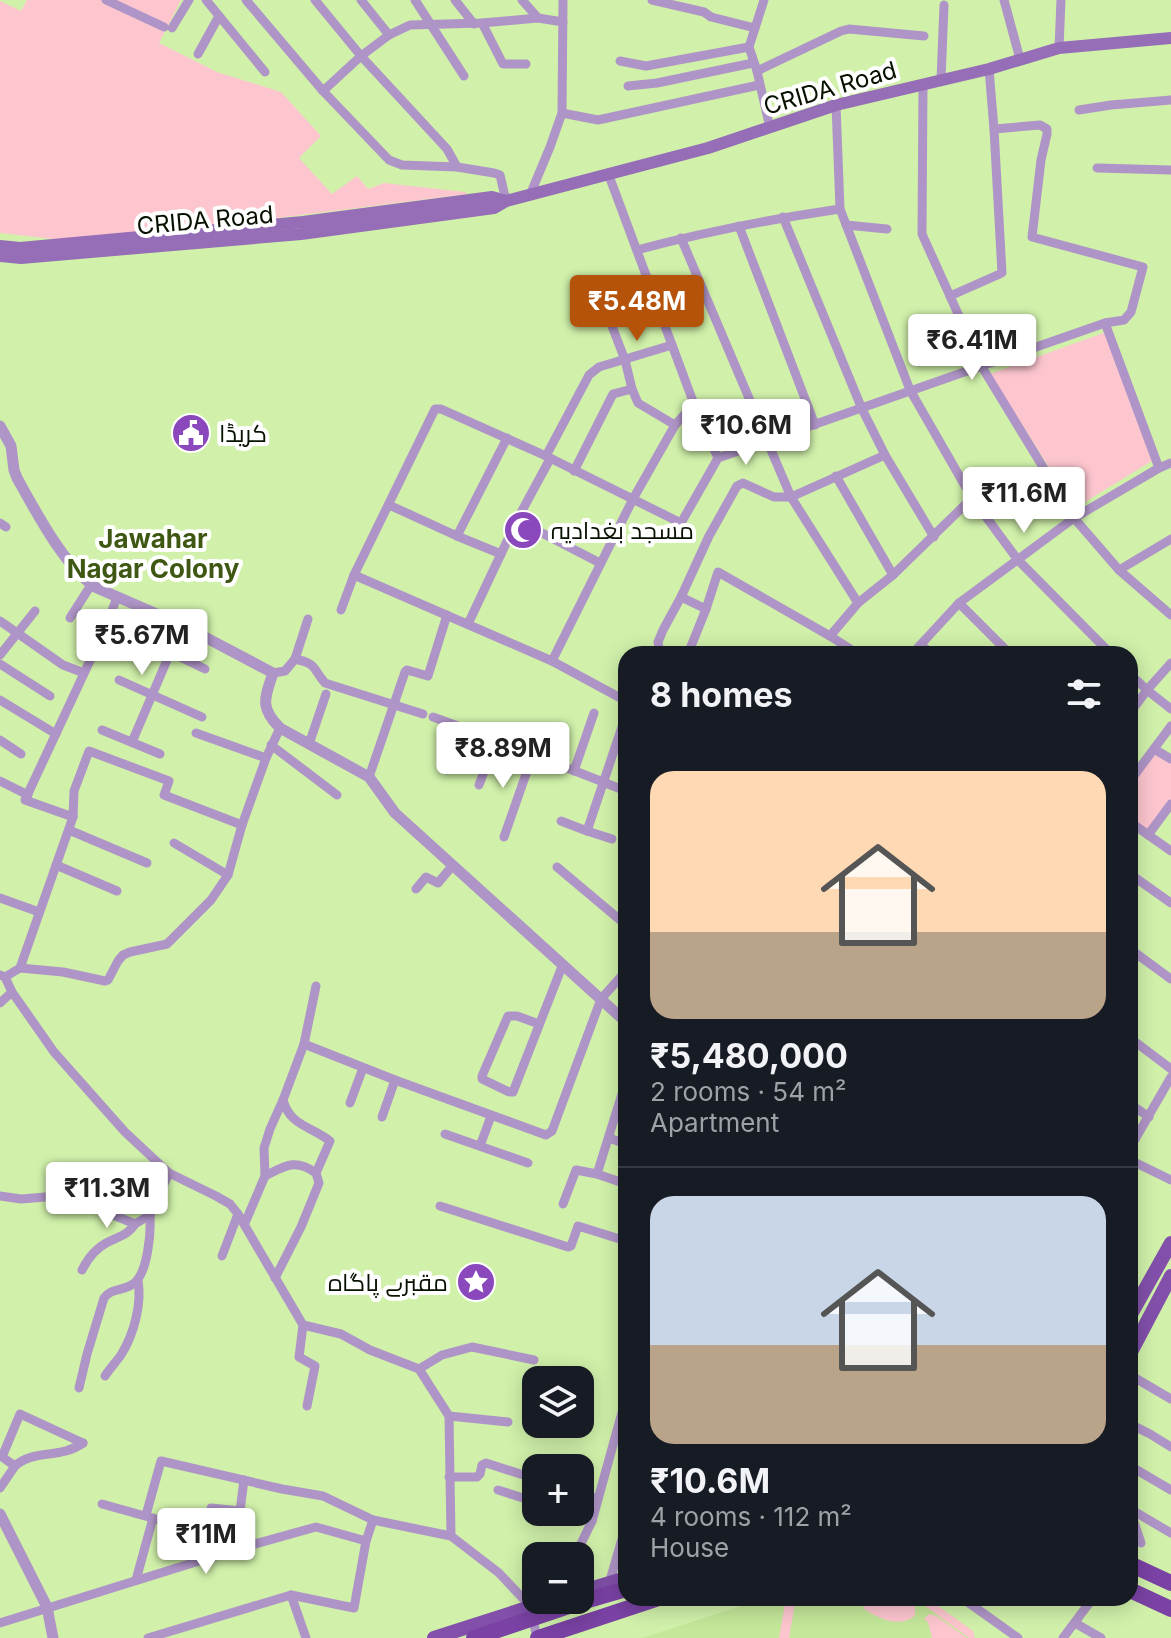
<!DOCTYPE html>
<html lang="en">
<head>
<meta charset="utf-8">
<style>
	:root { --surface:#171b24; --page:#20242c; --text:#f1f3f6; --muted:#9ea1a6; --line:#363941; --accent:#b45309 }
	body { margin:0; font-family:Inter,Cairo,sans-serif; background:var(--page); color:var(--text); height:100vh; display:flex; flex-direction:column; font-size:30px; white-space:nowrap }
	* { box-sizing:border-box; margin:0 }
	p { font-size:26px; color:var(--muted) }
	.icon { flex:none; width:44px; height:44px; fill:none; stroke:currentColor; stroke-width:2; stroke-linecap:round; stroke-linejoin:round }
	.map { position:relative; flex:1; overflow:hidden }
	.panel { position:absolute; left:618px; top:646px; width:520px; height:960px; display:flex; flex-direction:column; background:var(--surface); border-radius:24px; box-shadow:0 4px 20px #0003 }
	.panel>* { flex:none }
	.tools { position:absolute; left:522px; top:1366px; display:grid; gap:16px }
	.tools a { display:grid; place-items:center; width:72px; height:72px; border-radius:16px; background:var(--surface); box-shadow:0 4px 20px #0003; font-size:40px }
	.price { position:absolute; translate:-50% -68px; padding:0 18px; border-radius:8px; background:#fff; color:#222; font-size:26px; line-height:52px; filter:drop-shadow(0 2px 4px #0008) }
	.price::after { content:''; position:absolute; left:50%; top:48px; width:24px; height:18px; margin-left:-12px; background:inherit; clip-path:polygon(0 0,100% 0,50% 100%) }
	.price.current { background:var(--accent); color:#fff }
	ul { padding:0; list-style:none }
	li { display:grid; align-content:center; gap:16px; height:424px; padding:0 32px }
	li+li { border-top:2px solid var(--line) }
	li span { display:grid; place-items:center; height:248px; border-radius:24px; color:#555 }
	li>.icon { margin-inline-start:auto }
	span .icon { width:144px; height:144px; fill:#fffc; stroke-width:1 }
	li b { font-size:34px }
	h2 { display:flex; justify-content:space-between; align-items:center; height:96px; padding:0 32px; font-size:34px }
	.map>svg:first-child { display:block }
	.built { fill:#c4e79a }
	.green { fill:#fdc6cf }
	.lines { fill:none; stroke-linecap:round; stroke-linejoin:round }
	.minor { stroke:#af95c7; stroke-width:9 }
	.tertiary { stroke:#af95c7; stroke-width:11 }
	.secondary { stroke:#956eb7; stroke-width:12 }
	.primary { stroke:#8250aa; stroke-width:14 }
	.trunk { stroke:#7a42a4; stroke-width:16 }
	.trunk-bridge { stroke:#7a42a4; stroke-width:16 }
	.labels { text-anchor:middle; dominant-baseline:central; stroke-width:8; stroke-linejoin:round; paint-order:stroke }
	.street-label { font-size:24px; fill:#071100; stroke:#fff }
	.poi-label { font-size:24px; fill:#071100; stroke:#fff; text-anchor:start }
	.neighbourhood-label { font-size:26px; font-weight:bold; fill:#3e5813; stroke:#fff }
</style>
</head>
<body>
<div class="map">
<svg width="1171" height="1638" viewBox="0 0 1171 1638">
	<rect width="100%" height="100%" fill="#d1f1aa"/>
	<path class="built" d="M 766,1598 L 914,1598 L 969,1638 L 642,1638 Z"/>
	<g class="green">
		<path d="M 27,0 L 181,0 L 159,43 L 217,72 L 281,92 L 321,136 L 299,158 L 332,194 L 357,176 L 368,189 L 384,183 L 465,192 L 467,194 L 215,226 L 63,240 L 0,233 L 0,1 L 21,11 Z"/>
		<path d="M 1106,332 L 1152,461 L 1075,508 L 990,374 Z"/>
		<path d="M 1153,751 L 1171,762 L 1171,800 L 1148,832 L 1130,819 L 1130,781 Z"/>
		<path d="M 786,1598 L 796,1598 L 789,1638 L 779,1638 Z"/>
		<path d="M 869,1598 L 908,1598 L 915,1604 L 915,1615 C 900,1629 879,1619 863,1608 Z"/>
		<path d="M 914,1598 L 927,1598 L 973,1631 L 975,1638 L 969,1638 Z"/>
		<path d="M 929,1614 L 936,1616 L 967,1638 L 932,1638 L 928,1622 L 924,1619 Z"/>
	</g>
	<g class="lines">
		<g class="minor">
			<path d="M 106,0 L 164,27"/>
			<path d="M 206,0 L 265,72"/>
			<path d="M 246,0 L 323,91 L 389,160 L 402,165 L 457,167"/>
			<path d="M 315,0 L 361,56 L 447,149 L 457,167 L 494,173 L 500,175 L 506,201"/>
			<path d="M 361,0 L 389,35"/>
			<path d="M 415,0 L 464,76"/>
			<path d="M 455,0 L 474,24"/>
			<path d="M 522,0 L 538,18"/>
			<path d="M 652,0 L 704,12 L 711,17 L 755,28"/>
			<path d="M 764,0 L 749,47 L 757,71 L 770,128"/>
			<path d="M 1004,0 L 1020,59"/>
			<path d="M 482,23 L 503,64 L 526,64"/>
			<path d="M 172,28 L 189,0"/>
			<path d="M 1059,48 L 1061,0"/>
			<path d="M 198,54 L 219,16"/>
			<path d="M 620,61 L 646,66 L 749,47"/>
			<path d="M 757,71 L 841,31 L 849,29 L 924,36"/>
			<path d="M 941,80 L 944,5"/>
			<path d="M 923,84 L 922,234 L 982,367 L 1074,518 L 1119,570 L 1171,615"/>
			<path d="M 628,86 L 657,83 L 753,63"/>
			<path d="M 323,91 L 361,56 L 389,35 L 410,25 L 482,23 L 538,18 L 563,22"/>
			<path d="M 836,105 L 840,209 L 910,390 L 972,498 L 1018,560 L 1111,654"/>
			<path d="M 1079,110 L 1111,105 L 1171,100"/>
			<path d="M 562,113 L 598,120 L 759,85"/>
			<path d="M 1097,168 L 1171,170"/>
			<path d="M 608,173 L 694,404 L 718,458"/>
			<path d="M 530,195 L 550,147 L 562,113 L 563,0"/>
			<path d="M 783,217 L 862,409 L 885,455 L 934,537"/>
			<path d="M 846,225 L 887,229"/>
			<path d="M 739,226 L 815,425"/>
			<path d="M 681,238 L 791,497 L 858,603"/>
			<path d="M 637,250 C 704,232 771,219 840,209"/>
			<path d="M 950,296 L 1002,273 L 994,129 L 989,69"/>
			<path d="M 605,308 L 625,360 L 632,389 L 638,403 L 675,425"/>
			<path d="M 1105,323 L 1159,468"/>
			<path d="M 546,456 L 589,375 L 599,367 L 672,345"/>
			<path d="M 574,471 L 613,394 L 632,389"/>
			<path d="M 836,476 L 893,575"/>
			<path d="M 389,505 L 457,536 L 507,438"/>
			<path d="M 517,520 L 600,563"/>
			<path d="M 0,523 L 6,527"/>
			<path d="M 457,536 L 501,554"/>
			<path d="M 1119,570 L 1171,539"/>
			<path d="M 354,575 L 552,661 L 626,701"/>
			<path d="M 681,597 L 706,609"/>
			<path d="M 959,603 L 1010,654"/>
			<path d="M 341,610 L 354,575 L 435,409 L 441,409 L 546,456 L 681,523 L 718,458 L 1105,323 L 1124,320 L 1131,312 L 1143,267 L 1032,237 L 1041,160 L 1047,134 L 1047,129 L 1040,125 L 994,129"/>
			<path d="M 70,618 L 91,585"/>
			<path d="M 0,621 L 63,665 L 84,673"/>
			<path d="M 108,622 L 205,669"/>
			<path d="M 468,624 L 517,520 L 550,459"/>
			<path d="M 921,645 L 932,654"/>
			<path d="M 660,654 L 658,642 L 663,630 L 681,597 L 709,536 L 737,486 L 743,483 L 774,497 L 791,497 L 885,455"/>
			<path d="M 688,654 L 706,609 L 718,572 L 830,636"/>
			<path d="M 858,654 L 830,636 L 858,603 L 893,575 L 972,498"/>
			<path d="M 912,654 L 959,603 L 1074,518 L 1159,468 L 1171,463"/>
			<path d="M 0,655 L 35,611"/>
			<path d="M 295,659 L 308,619"/>
			<path d="M 552,661 L 633,499 L 675,425 L 694,404"/>
			<path d="M 0,664 L 50,696"/>
			<path d="M 273,673 L 285,671 L 295,659 C 318,664 312,668 325,683 L 423,714"/>
			<path d="M 1130,674 L 1147,690 L 1171,709"/>
			<path d="M 119,680 L 202,717"/>
			<path d="M 0,700 L 56,734"/>
			<path d="M 1130,713 L 1147,690 L 1171,663"/>
			<path d="M 433,717 L 496,740 L 626,791"/>
			<path d="M 102,730 L 160,754"/>
			<path d="M 196,733 L 266,758"/>
			<path d="M 0,740 L 21,754"/>
			<path d="M 132,742 L 182,625"/>
			<path d="M 309,744 L 326,694"/>
			<path d="M 271,745 L 337,795"/>
			<path d="M 1154,749 L 1171,759"/>
			<path d="M 574,771 L 594,713"/>
			<path d="M 369,777 L 405,672 L 407,670 L 428,676 L 447,615"/>
			<path d="M 0,781 L 28,795"/>
			<path d="M 1130,781 L 1171,726"/>
			<path d="M 479,785 L 496,740"/>
			<path d="M 73,817 L 74,791 L 89,751 L 169,781 L 164,795 L 242,825"/>
			<path d="M 561,821 L 587,831 L 623,724"/>
			<path d="M 1130,822 L 1171,851"/>
			<path d="M 69,830 L 147,863"/>
			<path d="M 587,831 L 612,839"/>
			<path d="M 1148,835 L 1171,804"/>
			<path d="M 504,837 L 533,754"/>
			<path d="M 174,843 L 228,875"/>
			<path d="M 56,865 L 117,891"/>
			<path d="M 557,867 L 626,925"/>
			<path d="M 1130,874 L 1171,903"/>
			<path d="M 416,889 L 426,877 L 438,883 L 453,865"/>
			<path d="M 0,898 L 39,912"/>
			<path d="M 1130,949 L 1171,979"/>
			<path d="M 20,968 L 73,817 L 25,800 L 108,622 L 117,597"/>
			<path d="M 0,975 L 5,977 L 12,992 L 54,1052 L 125,1132 L 169,1173 L 216,1196 L 230,1204 L 238,1214 L 303,1325 L 341,1334 L 370,1350 L 419,1369 L 449,1416 L 451,1536 L 499,1573 L 530,1606 L 537,1638"/>
			<path d="M 5,977 L 20,968 L 63,972 L 105,981 L 108,980 L 118,961 L 123,955 L 130,952 L 167,944 L 211,900 L 228,875 L 242,825 L 266,758 L 280,728"/>
			<path d="M 0,1003 L 12,992"/>
			<path d="M 539,1024 L 517,1016 L 508,1016 L 482,1076 L 482,1079 L 509,1092 L 513,1092 L 563,964"/>
			<path d="M 1130,1038 L 1171,1069"/>
			<path d="M 304,1044 L 316,986"/>
			<path d="M 283,1100 C 290,1126 311,1126 330,1141 L 316,1173"/>
			<path d="M 350,1103 L 363,1068"/>
			<path d="M 1130,1104 L 1149,1117"/>
			<path d="M 382,1117 L 395,1080"/>
			<path d="M 445,1134 L 528,1163"/>
			<path d="M 609,1138 L 626,1144"/>
			<path d="M 480,1146 L 491,1116"/>
			<path d="M 1130,1148 L 1171,1077"/>
			<path d="M 1130,1160 L 1171,1180"/>
			<path d="M 597,1174 L 626,1081"/>
			<path d="M 265,1176 C 285,1166 295,1158 316,1173 L 319,1183 L 301,1227 L 275,1278"/>
			<path d="M 0,1196 L 21,1199 L 57,1196 L 70,1197 L 135,1224 L 150,1215 L 169,1173"/>
			<path d="M 563,1204 L 576,1170 L 597,1174 L 626,1184"/>
			<path d="M 440,1206 L 568,1247 L 571,1246 L 578,1226 L 626,1241"/>
			<path d="M 245,1223 L 265,1176 L 264,1148 L 270,1129 L 283,1100 L 304,1044 L 395,1080 L 546,1135 L 552,1131 L 601,999 L 626,971"/>
			<path d="M 222,1256 L 238,1214"/>
			<path d="M 82,1270 C 88,1258 96,1248 108,1242 C 120,1236 128,1235 135,1224"/>
			<path d="M 624,1283 L 626,1276"/>
			<path d="M 303,1325 L 299,1357 L 315,1366 L 307,1406"/>
			<path d="M 419,1369 L 442,1355 L 472,1347 L 534,1360"/>
			<path d="M 1130,1375 L 1171,1399"/>
			<path d="M 105,1376 C 110,1368 116,1362 121,1355 C 134,1334 142,1304 138,1280"/>
			<path d="M 79,1388 L 87,1354 L 104,1298 C 111,1288 123,1291 133,1284 C 148,1274 151,1232 150,1215"/>
			<path d="M 449,1416 L 508,1422"/>
			<path d="M 1130,1424 L 1150,1434 L 1171,1447"/>
			<path d="M 15,1466 C 33,1449 61,1459 83,1443"/>
			<path d="M 1130,1466 L 1171,1490"/>
			<path d="M 449,1477 L 477,1477 L 480,1474 L 482,1465 L 486,1463 L 536,1479"/>
			<path d="M 0,1488 L 15,1466 L 2,1457 L 20,1414 L 83,1443"/>
			<path d="M 498,1490 L 536,1502"/>
			<path d="M 580,1493 L 598,1499"/>
			<path d="M 102,1504 L 163,1521"/>
			<path d="M 211,1508 L 240,1511 L 244,1547"/>
			<path d="M 1130,1509 L 1171,1533"/>
			<path d="M 1130,1510 L 1141,1543"/>
			<path d="M 240,1511 L 244,1480"/>
			<path d="M 565,1512 L 592,1521"/>
			<path d="M 146,1515 L 161,1461 L 282,1489 L 323,1496 L 373,1520 L 366,1541 L 354,1608 L 291,1595 L 148,1638"/>
			<path d="M 373,1520 L 451,1536"/>
			<path d="M 575,1556 L 592,1521 L 626,1398"/>
			<path d="M 136,1580 L 153,1518"/>
			<path d="M 609,1584 L 626,1525"/>
			<path d="M 291,1595 L 306,1638"/>
			<path d="M 962,1598 L 1018,1638"/>
			<path d="M 0,1623 L 244,1547 L 316,1527 L 366,1541"/>
			<path d="M 1075,1623 L 1101,1638"/>
			<path d="M 1063,1638 L 1093,1598"/>
		</g>
		<g class="tertiary">
			<path d="M 0,426 L 11,446 L 14,470 L 17,478 C 35,510 66,570 97,588 L 182,625 L 273,673 C 265,698 259,707 280,728 L 369,777 L 395,813 L 626,1022"/>
			<path d="M 0,1514 L 47,1607 L 53,1638"/>
		</g>
		<g class="secondary">
			<path d="M 0,246 L 20,248 L 303,222 L 492,197 L 506,201"/>
			<path d="M 0,256 L 21,258 L 301,234 L 494,208 L 506,201 L 708,148 L 836,105 L 989,69 L 1059,48 L 1171,38"/>
		</g>
		<g class="primary">
			<path d="M 1130,1316 L 1171,1243"/>
			<path d="M 1130,1354 L 1171,1276"/>
			<path d="M 580,1592 L 626,1578"/>
			<path d="M 434,1638 L 552,1600"/>
		</g>
		<g class="trunk">
			<path d="M 1130,1564 L 1171,1583"/>
			<path d="M 1130,1590 L 1171,1609"/>
			<path d="M 538,1638 L 659,1598"/>
		</g>
		<path class="trunk-bridge" d="M 474,1638 L 578,1603 L 626,1589"/>
	</g>
	<defs>
		<symbol id="civic-disc" viewBox="-11 -11 22 22"><circle r="9.5" fill="#8a48bc" stroke="#fff"/><path d="M-.6-6.5H3V-4.5H.6V-3L4-1V1h2V6H-6V1h2V-1L-.6-3ZM-1.2 2.5V6h2.4V2.5Z" fill="#fff"/></symbol>
		<symbol id="mosque-disc" viewBox="-11 -11 22 22"><circle r="9.5" fill="#8a48bc" stroke="#fff"/><path d="M3.5-4.9A6 6 0 1 0 3.5 4.9A5 5 0 1 1 3.5-4.9Z" fill="#fff"/></symbol>
		<symbol id="sight-disc" viewBox="-11 -11 22 22"><circle r="9.5" fill="#8a48bc" stroke="#fff"/><path d="M0-6L1.8-2.2L6-1.7L2.9 1.2L3.7 5.4L0 3.3L-3.7 5.4L-2.9 1.2L-6-1.7L-1.8-2.2Z" fill="#fff"/></symbol>
	</defs>
	<g fill-rule="evenodd">
		<use href="#civic-disc" x="169" y="411" width="44" height="44"/>
		<use href="#mosque-disc" x="501" y="508" width="44" height="44"/>
		<use href="#sight-disc" x="454" y="1260" width="44" height="44"/>
	</g>
	<g class="labels">
		<g class="street-label">
			<text transform="translate(830 88) rotate(-16)">CRIDA Road</text>
			<text transform="translate(205 220) rotate(-5)">CRIDA Road</text>
		</g>
		<g class="poi-label">
			<text x="219" y="433">کریڈا</text>
			<text x="551" y="530">مسجد بغدادیہ</text>
			<text x="448" y="1282" text-anchor="end">مقبرے پاگاہ</text>
		</g>
		<g class="neighbourhood-label">
			<text x="153" y="538">Jawahar<tspan x="153" dy="30">Nagar Colony</tspan></text>
		</g>
	</g>
</svg>
<div class="tools">
<a><svg class="icon" aria-label="layers" viewBox="0 0 24 24"><path d="M12 4l9 5-9 5-9-5zM3 14l9 5 9-5"/></svg></a>
<a>+</a>
<a>−</a>
</div>
<b class="price current" style="left:637px;top:343px">₹5.48M</b>
<b class="price" style="left:972px;top:382px">₹6.41M</b>
<b class="price" style="left:746px;top:467px">₹10.6M</b>
<b class="price" style="left:1024px;top:535px">₹11.6M</b>
<b class="price" style="left:142px;top:677px">₹5.67M</b>
<b class="price" style="left:503px;top:790px">₹8.89M</b>
<b class="price" style="left:107px;top:1230px">₹11.3M</b>
<b class="price" style="left:206px;top:1576px">₹11M</b>
<section class="panel">
<h2>8 homes<svg class="icon" aria-label="filters" viewBox="0 0 24 24"><path d="M4 7h16M4 17h16"/><circle cx="9" cy="7" r="2"/><circle cx="15" cy="17" r="2"/></svg></h2>
<ul>
<li><span style="background:linear-gradient(#ffd9b3 65%,#b9a48a 0)"><svg class="icon" aria-label="home" viewBox="0 0 24 24"><path d="M3 11l9-7 9 7M6 9v11h12V9"/></svg></span><div><b>₹5,480,000</b><p>2 rooms · 54 m²</p><p>Apartment</p></div></li>
<li><span style="background:linear-gradient(#c9d6e8 60%,#b9a48a 0)"><svg class="icon" aria-label="home" viewBox="0 0 24 24"><path d="M3 11l9-7 9 7M6 9v11h12V9"/></svg></span><div><b>₹10.6M</b><p>4 rooms · 112 m²</p><p>House</p></div></li>
</ul>
</section>
</div>
</body>
</html>
